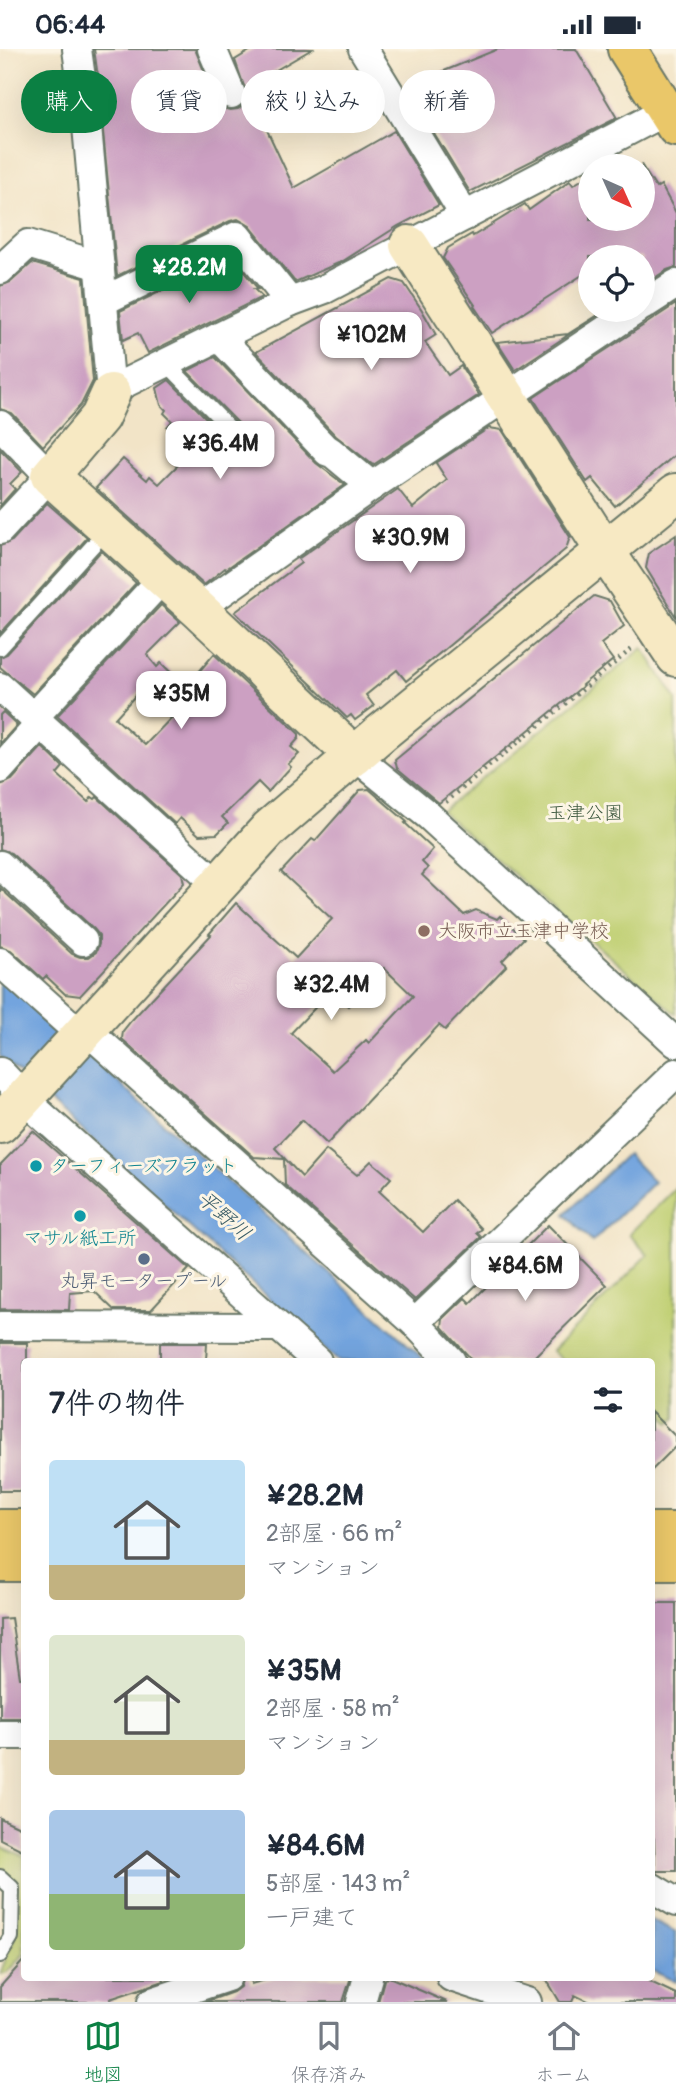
<!DOCTYPE html>
<html lang="ja">
<head>
<meta charset="utf-8">
<style>
	:root { --surface:#fff; --page:#f2f2f3; --text:#1f2937; --muted:#747a83; --line:#e0e1e3; --accent:#0b8043 }
	body { margin:0; font-family:Pangolin,"Klee One",sans-serif; background:var(--page); color:var(--text); height:100vh; display:flex; flex-direction:column; font-size:26px; white-space:nowrap }
	* { box-sizing:border-box; margin:0 }
	p { font-size:23px; color:var(--muted) }
	.icon { flex:none; width:38px; height:38px; fill:none; stroke:currentColor; stroke-width:2; stroke-linecap:round; stroke-linejoin:round }
	.map { position:relative; flex:1; overflow:hidden }
	.side { position:absolute; left:21px; top:1309px; width:634px; height:623px; display:flex; flex-direction:column; background:var(--surface); border-radius:7px; box-shadow:0 7px 28px #0002 }
	.side>* { flex:none }
	.guide { position:absolute; left:21px; top:21px; width:635px; height:63px; display:flex; gap:14px }
	.needle { width:46px; rotate:135deg }
	.tools { position:absolute; left:578px; top:105px; display:grid; gap:14px }
	.tools a { display:grid; place-items:center; width:77px; height:77px; border-radius:50%; background:var(--surface); box-shadow:0 7px 28px #0002; font-size:35px }
	.price { position:absolute; translate:-50% -60px; padding:0 16px; border-radius:14px; background:#fff; color:#222; font-size:23px; line-height:46px; filter:drop-shadow(0 2px 4px #0008) }
	.price::after { content:''; position:absolute; left:50%; top:42px; width:21px; height:16px; margin-left:-10px; background:inherit; clip-path:polygon(0 0,100% 0,50% 100%) }
	.price.current { background:var(--accent); color:#fff }
	ul { padding:0; list-style:none }
	li { display:flex; align-items:center; gap:21px; height:175px; padding:0 28px }
	li span { display:grid; place-items:center; flex:none; width:196px; height:140px; border-radius:7px; color:#555 }
	li>.icon { margin-inline-start:auto }
	span .icon { width:84px; height:84px; fill:#fffc; stroke-width:1 }
	li b { font-size:30px }
	h2 { display:flex; justify-content:space-between; align-items:center; height:84px; padding:0 28px; font-size:30px }
	.pill { padding:0 24px; border-radius:32px; background:var(--surface); box-shadow:0 7px 28px #0002; font-size:24px; line-height:63px }
	.pill.current { background:var(--accent); color:#fff }
	.status { display:flex; justify-content:space-between; align-items:center; height:49px; padding:0 35px; background:var(--surface); direction:ltr }
	.status svg { height:19px; fill:currentColor }
	.menu { display:flex; justify-content:space-around; align-items:center; height:98px; border-top:2px solid var(--line); background:var(--surface); font-size:19px; color:var(--muted) }
	.menu a { display:grid; justify-items:center; gap:4px }
	.menu .current { color:var(--accent) }
	.map>svg:first-child { display:block }
	.green { fill:#bfcf72; stroke:#6f8653; stroke-width:2 }
	.water { fill:#73a4de; stroke:#497089; stroke-width:2 }
	.building { fill:#cca0c2; fill-rule:evenodd }
	.lines { fill:none; stroke-linecap:round; stroke-linejoin:round }
	.lane-casing { stroke:#697767; stroke-width:18 }
	.street-casing { stroke:#697767; stroke-width:32 }
	.secondary-casing { stroke:#697767; stroke-width:42 }
	.primary-casing { stroke:#697767; stroke-width:42 }
	.highway-casing { stroke:#697767; stroke-width:42 }
	.path { stroke:#697767; stroke-width:4.5; stroke-dasharray:2 5; stroke-linecap:butt }
	.lane { stroke:#fff; stroke-width:14 }
	.street { stroke:#fff; stroke-width:28 }
	.secondary { stroke:#f7e9c3; stroke-width:38 }
	.primary { stroke:#eac769; stroke-width:38 }
	.highway { stroke:#eac769; stroke-width:38 }
	.education-dot { fill:#8d6e63; stroke:#fcf5e5; stroke-width:2.5 }
	.culture-dot { fill:#0f9aa8; stroke:#fcf5e5; stroke-width:2.5 }
	.service-dot { fill:#5c6f8a; stroke:#fcf5e5; stroke-width:2.5 }
	.labels { text-anchor:middle; dominant-baseline:central; stroke-width:6; stroke-linejoin:round; paint-order:stroke }
	.park-label { font-size:19px; fill:#3f5a40; stroke:#fcf5e5 }
	.education-label { font-size:19px; fill:#785e54; stroke:#fcf5e5; text-anchor:start }
	.culture-label { font-size:19px; fill:#0d838f; stroke:#fcf5e5; text-anchor:start }
	.service-label { font-size:19px; fill:#4e5e75; stroke:#fcf5e5 }
	.water-label { font-size:21px; font-style:italic; fill:#385c67; stroke:#fcf5e5 }
</style>
</head>
<body>
<div class="status"><b>06:44</b><svg viewBox="0 0 49 12"><path d="M0 12V9h3v3zM5 12V6h3v6zM10 12V3h3v9zM15 12V0h3v12zM26 1h20v11H26zM47 4h2v5h-2z"/></svg></div>
<div class="map">
<svg width="676" height="1953" viewBox="0 0 676 1953">
	<rect width="100%" height="100%" fill="#fcf5e5"/>
	<filter id="ink" filterUnits="userSpaceOnUse"><feTurbulence type="fractalNoise" baseFrequency=".0143" numOctaves="2"/><feDisplacementMap in="SourceGraphic" scale="14" xChannelSelector="R" yChannelSelector="G"/><feConvolveMatrix kernelMatrix="1 2 1 2 8 2 1 2 1" color-interpolation-filters="sRGB"/></filter>
	<filter id="wash" filterUnits="userSpaceOnUse"><feTurbulence type="fractalNoise" baseFrequency=".00686" numOctaves="4" result="noise"/><feDisplacementMap in="SourceGraphic" scale="28" xChannelSelector="R" yChannelSelector="G"/><feGaussianBlur stdDeviation="1.57" result="paint"/><feColorMatrix in="noise" values="0 0 0 0 0 0 0 0 0 0 0 0 0 0 0 0 0 1.4 0 .05"/><feComposite in="paint" operator="in"/></filter>
	<g filter="url(#wash)">
		<rect width="100%" height="100%" fill="#f2e4c7"/>
		<g class="green">
			<path d="M 643,599 L 676,650 L 676,965 L 441,762 Z"/>
			<path d="M 676,1139 L 676,1369 L 670,1374 L 651,1354 L 651,1312 L 563,1312 L 552,1302 L 648,1206 L 629,1185 Z"/>
			<path d="M 0,1797 L 24,1807 L 24,1905 L 7,1923 L 0,1925 L 15,1886 L 17,1837 L 0,1822 Z"/>
		</g>
		<g class="water">
			<path d="M 0,926 L 54,975 L 426,1312 L 338,1312 L 0,1007 Z"/>
			<path d="M 627,1105 L 654,1133 L 592,1193 L 565,1165 Z"/>
			<path d="M 651,1871 L 676,1884 L 676,1933 L 651,1921 Z"/>
		</g>
		<g id="blocks">
			<g class="building">
				<path d="M 94,0 L 195,0 L 216,51 L 222,59 L 230,61 L 238,60 L 244,56 L 247,46 L 235,11 L 253,0 L 312,0 L 247,38 L 294,139 L 394,82 L 439,156 L 398,177 L 343,212 L 295,233 L 250,177 L 238,170 L 230,172 L 117,227 L 99,41 L 103,40 L 97,21 Z"/>
				<path d="M 498,0 L 576,0 L 617,69 L 470,143 L 409,43 L 432,27 Z"/>
				<path d="M 642,117 L 656,139 L 661,136 L 676,164 L 676,218 L 667,221 L 642,237 L 642,208 L 590,208 L 590,221 L 492,284 L 474,257 L 475,256 L 443,209 L 448,199 L 472,185 L 473,187 L 525,155 L 529,161 L 570,132 L 573,136 L 590,126 L 590,170 L 642,170 Z"/>
				<path d="M 232,208 L 258,240 L 254,240 L 262,248 L 148,304 L 138,284 L 123,291 L 120,262 Z"/>
				<path d="M 32,214 L 84,229 L 93,332 L 81,356 L 43,397 L 12,364 L 0,360 L 0,237 L 11,233 Z"/>
				<path d="M 391,230 L 404,234 L 422,261 L 436,286 L 425,293 L 448,326 L 461,317 L 479,346 L 373,416 L 336,387 L 256,303 Z"/>
				<path d="M 676,255 L 676,405 L 615,457 L 592,429 L 587,433 L 533,349 Z"/>
				<path d="M 606,261 L 515,321 L 497,293 L 568,285 Z"/>
				<path d="M 215,308 L 316,414 L 345,436 L 226,520 L 225,519 L 204,536 L 96,439 L 123,410 L 147,431 L 150,427 L 159,435 L 185,409 L 172,396 L 178,389 L 167,378 L 172,372 L 164,364 L 166,361 L 161,356 L 157,339 L 169,331 L 241,405 L 250,407 L 255,404 L 257,396 L 255,391 L 187,322 Z"/>
				<path d="M 489,379 L 502,381 L 570,488 L 566,500 L 406,632 L 397,621 L 366,646 L 374,657 L 355,671 L 351,666 L 347,669 L 235,563 L 301,514 L 298,510 L 398,440 L 413,459 L 447,431 L 436,414 Z"/>
				<path d="M 0,400 L 22,423 L 10,435 L 15,440 L 0,457 Z"/>
				<path d="M 47,454 L 87,489 L 0,585 L 0,497 L 12,492 Z"/>
				<path d="M 676,486 L 676,568 L 646,519 L 649,504 Z"/>
				<path d="M 101,502 L 136,534 L 33,645 L 0,618 L 0,608 L 7,605 Z"/>
				<path d="M 594,547 L 610,552 L 624,577 L 601,595 L 613,611 L 582,636 L 583,637 L 439,754 L 397,719 L 395,711 Z"/>
				<path d="M 161,556 L 180,573 L 147,606 L 157,618 L 161,614 L 186,638 L 214,605 L 299,685 L 299,689 L 291,698 L 299,705 L 288,715 L 291,718 L 268,743 L 258,733 L 222,768 L 228,774 L 217,785 L 199,786 L 180,769 L 175,775 L 57,667 ZM 144,637 L 176,664 L 145,696 L 115,669 Z"/>
				<path d="M 3,663 L 17,676 L 0,695 L 0,666 Z"/>
				<path d="M 42,698 L 63,718 L 57,725 L 88,753 L 92,748 L 95,750 L 97,748 L 182,825 L 184,834 L 80,947 L 65,945 L 46,927 L 43,930 L 11,901 L 0,897 L 0,839 L 72,905 L 80,908 L 89,908 L 96,903 L 99,895 L 99,886 L 94,880 L 11,804 L 0,800 L 0,736 L 12,731 Z"/>
				<path d="M 369,740 L 407,773 L 405,774 L 433,800 L 422,813 L 428,819 L 422,826 L 464,866 L 476,861 L 497,870 L 500,867 L 524,889 L 502,912 L 507,916 L 445,981 L 439,976 L 327,1095 L 302,1071 L 275,1099 L 302,1128 L 326,1101 L 357,1126 L 371,1112 L 391,1129 L 379,1142 L 423,1183 L 454,1151 L 482,1180 L 477,1184 L 481,1188 L 415,1251 L 285,1136 L 284,1110 L 254,1108 L 122,990 L 123,982 L 131,972 L 211,886 L 209,885 L 236,854 L 296,909 L 332,870 L 281,823 L 312,790 L 315,792 L 360,741 ZM 384,919 L 413,947 L 369,994 L 366,991 L 333,1022 L 291,984 L 331,942 L 348,957 Z"/>
				<path d="M 33,1082 L 189,1220 L 151,1261 L 114,1261 L 94,1242 L 70,1244 L 69,1261 L 0,1260 L 0,1116 Z"/>
				<path d="M 548,1176 L 607,1236 L 530,1312 L 473,1312 L 442,1278 L 443,1270 L 465,1249 L 470,1254 Z"/>
				<path d="M 0,1294 L 27,1294 L 27,1312 L 24,1312 L 24,1442 L 0,1442 Z"/>
				<path d="M 160,1294 L 207,1294 L 206,1312 L 160,1312 Z"/>
				<path d="M 651,1363 L 676,1388 L 676,1397 L 651,1422 Z"/>
				<path d="M 651,1554 L 676,1554 L 676,1822 L 655,1822 L 654,1790 L 651,1792 Z"/>
				<path d="M 11,1569 L 20,1629 L 24,1629 L 24,1669 L 0,1669 L 0,1570 Z"/>
				<path d="M 0,1769 L 24,1780 L 24,1802 L 0,1790 Z"/>
				<path d="M 24,1911 L 24,1928 L 163,1928 L 164,1932 L 110,1950 L 111,1953 L 0,1953 L 0,1938 Z"/>
				<path d="M 243,1928 L 250,1928 L 251,1935 L 277,1928 L 351,1928 L 343,1953 L 205,1953 L 233,1943 L 240,1938 Z"/>
				<path d="M 389,1928 L 447,1953 L 378,1953 L 384,1931 Z"/>
				<path d="M 539,1928 L 640,1928 L 676,1945 L 676,1953 L 589,1953 L 575,1946 L 572,1953 L 560,1953 L 548,1933 Z"/>
			</g>
		</g>
	</g>
	<g filter="url(#ink)">
		<use href="#blocks" fill-opacity="0" stroke="#697767" stroke-width="2"/>
		<g class="lines">
			<defs>
				<g id="lane">
					<path d="M 166,314 L 248,398"/>
					<path d="M 0,599 L 107,481"/>
					<path d="M 0,1828 L 12,1839 L 11,1888 L 0,1906"/>
				</g>
				<g id="street">
					<path d="M 77,0 L 86,66 L 111,344"/>
					<path d="M 212,0 L 231,45"/>
					<path d="M 363,0 L 465,167"/>
					<path d="M 0,221 L 28,195 L 100,217"/>
					<path d="M 103,252 L 237,187 L 290,253"/>
					<path d="M 642,257 L 676,235"/>
					<path d="M 219,288 L 328,403 L 330,402 L 372,437"/>
					<path d="M 111,344 L 115,339 L 290,253 L 325,240 L 666,62"/>
					<path d="M 0,376 L 50,427 L 0,481"/>
					<path d="M 198,560 L 372,437 L 636,261"/>
					<path d="M 0,638 L 218,836"/>
					<path d="M 33,669 L 163,529"/>
					<path d="M 355,707 L 429,767 L 676,994"/>
					<path d="M 0,720 L 40,675"/>
					<path d="M 0,816 L 83,892"/>
					<path d="M 0,913 L 67,973 L 85,981 L 100,993 L 415,1274 L 451,1312"/>
					<path d="M 0,1023 L 36,1061 L 317,1312"/>
					<path d="M 415,1274 L 676,1024"/>
					<path d="M 0,1277 L 279,1278"/>
					<path d="M 0,1686 L 24,1686"/>
					<path d="M 651,1838 L 676,1853"/>
					<path d="M 451,1928 L 527,1953"/>
					<path d="M 152,1953 L 227,1928"/>
					<path d="M 361,1953 L 368,1928"/>
				</g>
				<g id="secondary">
					<path d="M 409,196 L 605,502 L 676,608"/>
					<path d="M 111,344 L 100,368 L 50,427 L 198,560 L 355,707"/>
					<path d="M 0,1075 L 269,780 L 381,684 L 676,444"/>
				</g>
				<path id="primary" d="M 627,0 L 676,78"/>
				<g id="highway">
					<path d="M 0,1480 L 24,1480"/>
					<path d="M 651,1483 L 676,1483"/>
					<path d="M 651,1512 L 676,1512"/>
					<path d="M 0,1513 L 24,1513"/>
				</g>
			</defs>
			<use href="#lane" class="lane-casing"/>
			<use href="#street" class="street-casing"/>
			<use href="#secondary" class="secondary-casing"/>
			<use href="#primary" class="primary-casing"/>
			<use href="#highway" class="highway-casing"/>
			<path class="path" d="M 446,753 L 634,598"/>
			<use href="#lane" class="lane"/>
			<use href="#street" class="street"/>
			<use href="#secondary" class="secondary"/>
			<use href="#primary" class="primary"/>
			<use href="#highway" class="highway"/>
		</g>
	</g>
	<circle class="education-dot" cx="424" cy="882" r="7"/>
	<g class="culture-dot">
		<circle cx="36" cy="1117" r="7"/>
		<circle cx="80" cy="1167" r="7"/>
	</g>
	<circle class="service-dot" cx="144" cy="1210" r="7"/>
	<g class="labels">
		<g class="park-label">
			<text x="585" y="764">玉津公園</text>
		</g>
		<g class="education-label">
			<text x="438" y="882">大阪市立玉津中学校</text>
		</g>
		<g class="culture-label">
			<text x="50" y="1117">ターフィーズフラット</text>
			<text x="80" y="1189" text-anchor="middle">マサル紙工所</text>
		</g>
		<g class="service-label">
			<text x="144" y="1232">丸昇モータープール</text>
		</g>
		<g class="water-label">
			<text transform="translate(224 1167) rotate(42)">平野川</text>
		</g>
	</g>
</svg>
<div class="tools">
<a><svg class="needle" viewBox="-14 -14 28 28"><path d="M0-13l5 13h-10z" fill="#e53935"/><path d="M0 13l5-13h-10z" fill="#747a83"/></svg></a>
<a><svg class="icon" aria-label="locate" viewBox="0 0 24 24"><circle cx="12" cy="12" r="6"/><path d="M12 2v4M12 18v4M2 12h4M18 12h4"/></svg></a>
</div>
<b class="price current" style="left:189px;top:256px">¥28.2M</b>
<b class="price" style="left:371px;top:323px">¥102M</b>
<b class="price" style="left:220px;top:432px">¥36.4M</b>
<b class="price" style="left:410px;top:526px">¥30.9M</b>
<b class="price" style="left:181px;top:682px">¥35M</b>
<b class="price" style="left:331px;top:973px">¥32.4M</b>
<b class="price" style="left:525px;top:1254px">¥84.6M</b>
<div class="guide">
<a class="pill current">購入</a>
<a class="pill">賃貸</a>
<a class="pill">絞り込み</a>
<a class="pill">新着</a>
</div>
<section class="side">
<h2>7件の物件<svg class="icon" aria-label="filters" viewBox="0 0 24 24"><path d="M4 7h16M4 17h16"/><circle cx="9" cy="7" r="2"/><circle cx="15" cy="17" r="2"/></svg></h2>
<ul>
<li><span style="background:linear-gradient(#bfe0f5 75%,#c2b280 0)"><svg class="icon" aria-label="home" viewBox="0 0 24 24"><path d="M3 11l9-7 9 7M6 9v11h12V9"/></svg></span><div><b>¥28.2M</b><p>2部屋 · 66 m²</p><p>マンション</p></div></li>
<li><span style="background:linear-gradient(#dfe7d0 75%,#c2b280 0)"><svg class="icon" aria-label="home" viewBox="0 0 24 24"><path d="M3 11l9-7 9 7M6 9v11h12V9"/></svg></span><div><b>¥35M</b><p>2部屋 · 58 m²</p><p>マンション</p></div></li>
<li><span style="background:linear-gradient(#a9c7e8 60%,#8fb573 0)"><svg class="icon" aria-label="home" viewBox="0 0 24 24"><path d="M3 11l9-7 9 7M6 9v11h12V9"/></svg></span><div><b>¥84.6M</b><p>5部屋 · 143 m²</p><p>一戸建て</p></div></li>
</ul>
</section>
</div>
<nav class="menu">
<a class="current"><svg class="icon" aria-label="map" viewBox="0 0 24 24"><path d="M3 6l6-2 6 2 6-2v14l-6 2-6-2-6 2zM9 4v14M15 6v14"/></svg>地図</a>
<a><svg class="icon" aria-label="saved" viewBox="0 0 24 24"><path d="M7 4h10v16l-5-4-5 4z"/></svg>保存済み</a>
<a><svg class="icon" aria-label="home" viewBox="0 0 24 24"><path d="M3 11l9-7 9 7M6 9v11h12V9"/></svg>ホーム</a>
</nav>
</body>
</html>
